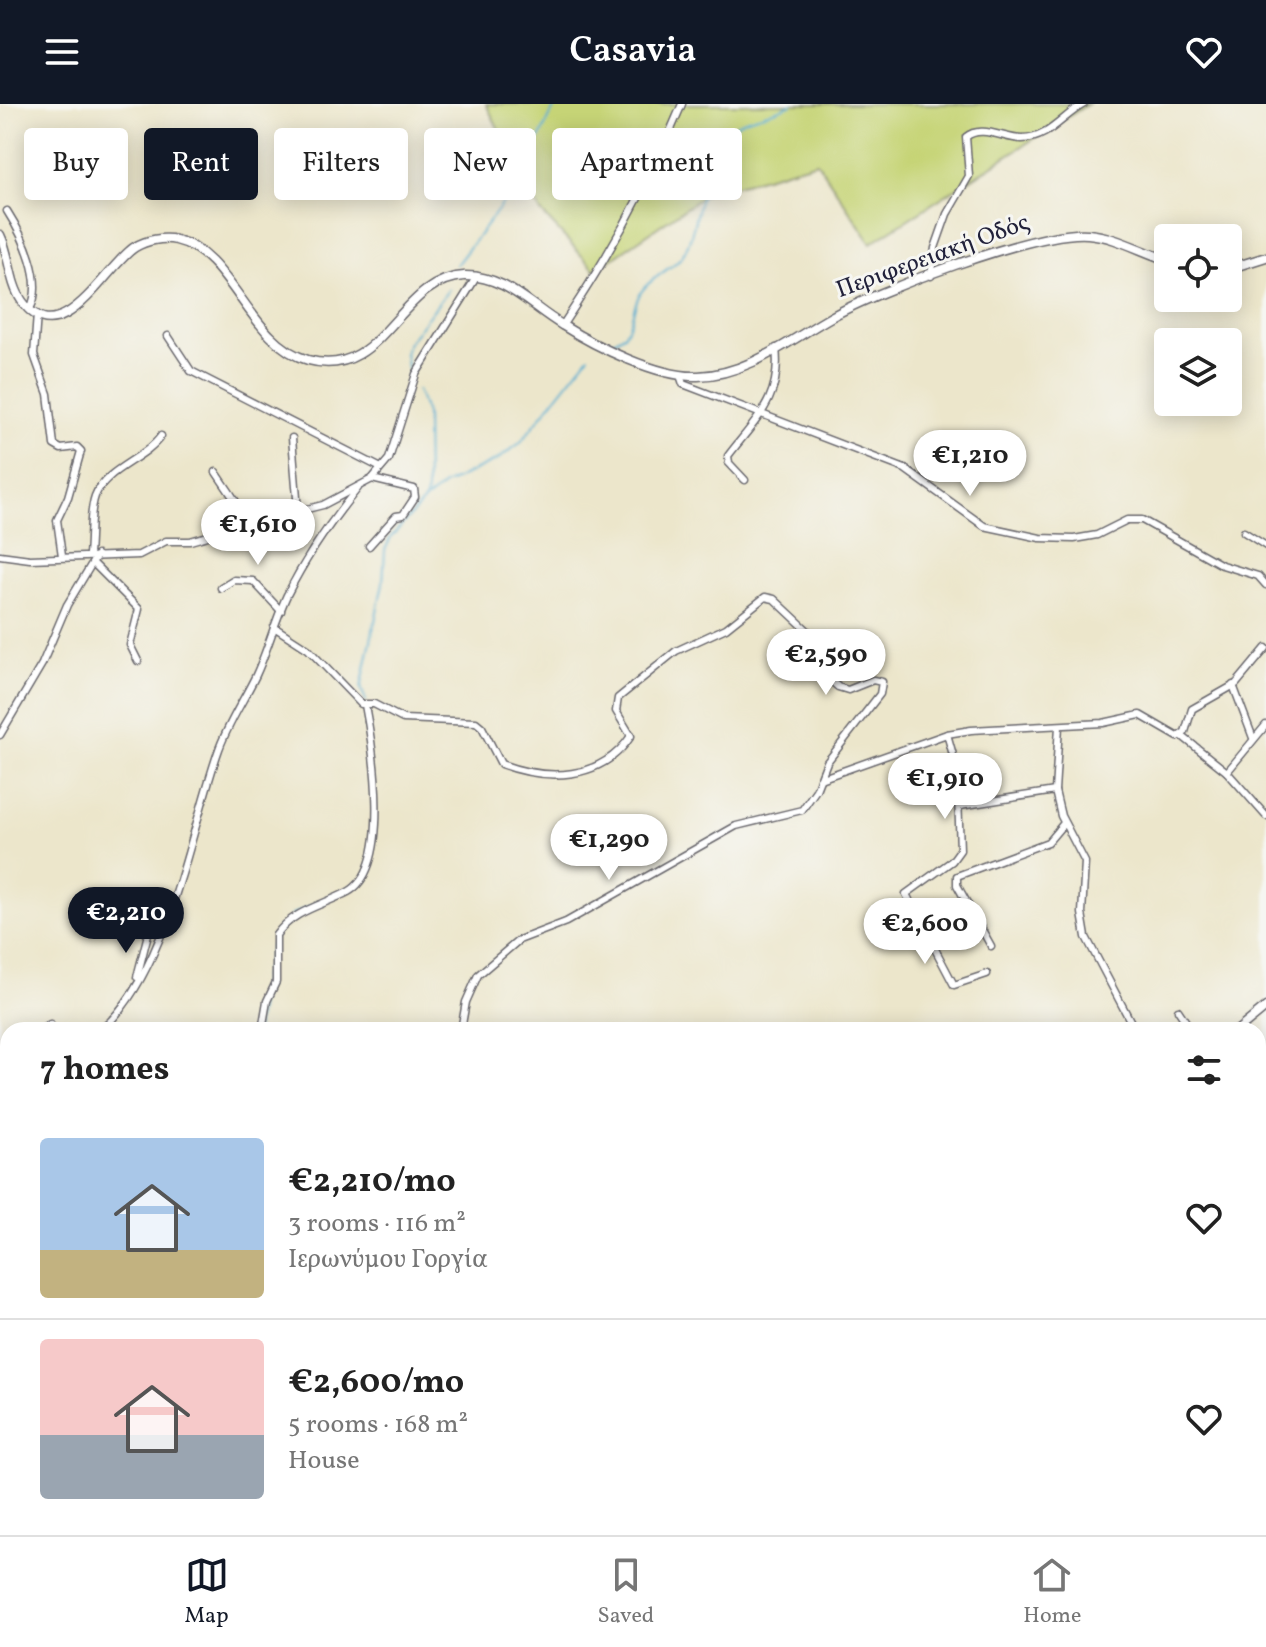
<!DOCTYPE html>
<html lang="en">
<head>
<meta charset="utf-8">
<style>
	:root { --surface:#fff; --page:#f6f6f6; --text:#222; --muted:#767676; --line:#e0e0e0; --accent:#111827 }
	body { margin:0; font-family:Vollkorn,serif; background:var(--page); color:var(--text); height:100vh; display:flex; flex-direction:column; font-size:30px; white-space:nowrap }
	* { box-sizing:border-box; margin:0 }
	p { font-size:26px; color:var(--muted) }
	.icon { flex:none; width:44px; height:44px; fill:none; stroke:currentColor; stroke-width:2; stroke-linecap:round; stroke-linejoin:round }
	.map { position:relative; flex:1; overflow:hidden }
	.panel { position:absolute; left:0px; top:918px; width:1266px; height:514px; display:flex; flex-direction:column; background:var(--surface); border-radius:24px 24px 0 0; box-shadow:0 4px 20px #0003 }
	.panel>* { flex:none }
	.hud { position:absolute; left:24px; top:24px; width:800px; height:72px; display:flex; gap:16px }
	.controls { position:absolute; left:1154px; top:120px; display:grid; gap:16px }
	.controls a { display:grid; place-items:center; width:88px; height:88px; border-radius:8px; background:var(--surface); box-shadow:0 4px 20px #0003; font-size:40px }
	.price { position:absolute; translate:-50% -68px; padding:0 18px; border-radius:28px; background:#fff; color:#222; font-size:26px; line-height:52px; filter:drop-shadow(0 2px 4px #0008) }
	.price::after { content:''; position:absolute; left:50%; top:48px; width:24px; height:18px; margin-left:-12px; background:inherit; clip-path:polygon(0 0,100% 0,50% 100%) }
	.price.on { background:var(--accent); color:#fff }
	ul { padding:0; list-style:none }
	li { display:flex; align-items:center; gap:24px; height:200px; padding:0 40px }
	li+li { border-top:2px solid var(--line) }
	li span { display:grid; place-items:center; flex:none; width:224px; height:160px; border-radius:8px; color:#555 }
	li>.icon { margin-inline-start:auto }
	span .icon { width:96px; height:96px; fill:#fffc; stroke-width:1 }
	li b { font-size:34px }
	h2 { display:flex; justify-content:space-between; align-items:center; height:96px; padding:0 40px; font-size:34px }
	.chip { padding:0 28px; border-radius:8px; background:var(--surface); box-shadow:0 4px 20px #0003; font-size:28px; line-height:72px }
	.chip.on { background:var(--accent); color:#fff }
	header { display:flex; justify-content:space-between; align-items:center; height:104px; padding:0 40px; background:var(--accent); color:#fff; font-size:36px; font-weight:600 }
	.tab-bar { display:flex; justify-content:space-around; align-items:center; height:112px; border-top:2px solid var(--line); background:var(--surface); font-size:22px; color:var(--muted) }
	.tab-bar a { display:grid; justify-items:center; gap:4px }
	.tab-bar .on { color:var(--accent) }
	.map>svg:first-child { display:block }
	.green { fill:#c6d476; stroke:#747b58; stroke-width:2 }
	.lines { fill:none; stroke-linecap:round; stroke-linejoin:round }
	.stream { stroke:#54add1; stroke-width:2 }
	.street-casing { stroke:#69676d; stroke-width:9 }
	.secondary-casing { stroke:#69676d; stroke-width:11 }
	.street { stroke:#fff; stroke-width:6 }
	.secondary { stroke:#fff; stroke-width:8 }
	.labels { text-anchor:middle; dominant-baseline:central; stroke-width:6; stroke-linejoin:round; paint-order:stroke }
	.street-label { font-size:24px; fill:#22223b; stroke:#f6f6f2 }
</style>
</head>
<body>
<header><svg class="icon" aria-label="menu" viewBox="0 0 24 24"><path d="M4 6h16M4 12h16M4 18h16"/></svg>Casavia<svg class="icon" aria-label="heart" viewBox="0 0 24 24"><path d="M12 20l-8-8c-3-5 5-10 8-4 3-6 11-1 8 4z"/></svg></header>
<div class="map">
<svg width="1266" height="1431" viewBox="0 0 1266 1431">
	<rect width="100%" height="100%" fill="#f6f6f2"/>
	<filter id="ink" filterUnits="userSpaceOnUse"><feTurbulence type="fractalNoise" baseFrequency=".0125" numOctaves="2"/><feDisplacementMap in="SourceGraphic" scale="16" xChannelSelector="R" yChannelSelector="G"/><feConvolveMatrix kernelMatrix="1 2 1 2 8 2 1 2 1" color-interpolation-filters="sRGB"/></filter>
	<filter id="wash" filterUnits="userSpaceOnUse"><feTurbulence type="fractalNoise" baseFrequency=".006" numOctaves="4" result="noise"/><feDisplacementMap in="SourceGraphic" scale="32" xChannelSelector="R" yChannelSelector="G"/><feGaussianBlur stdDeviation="1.8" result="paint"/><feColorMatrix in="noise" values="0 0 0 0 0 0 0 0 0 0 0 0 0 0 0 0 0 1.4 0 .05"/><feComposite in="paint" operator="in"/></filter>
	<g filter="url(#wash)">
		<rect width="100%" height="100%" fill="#ece6cb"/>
		<path class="green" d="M 486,0 L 1088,0 L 871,139 L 817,58 L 706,90 L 595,166 L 540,107 Z"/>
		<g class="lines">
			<g class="stream">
				<path d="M 713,66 C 736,2 737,24 792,0"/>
				<path d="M 456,161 L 517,81 L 556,0"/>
				<path d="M 611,238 C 636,229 629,207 641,188 C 653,170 678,164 686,145 C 696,124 695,100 708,79"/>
				<path d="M 409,275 L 405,249 L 408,239 L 449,185"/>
				<path d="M 425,396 L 444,381 L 497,356 L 520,339 L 589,252"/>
				<path d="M 366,597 L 361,584 L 383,479 L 385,446 L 391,433 L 424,397 L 427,387 L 426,310 L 417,286"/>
				<path d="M 292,811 L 347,785"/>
				<path d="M 256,926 L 263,874 L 273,835"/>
			</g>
		</g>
	</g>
	<g filter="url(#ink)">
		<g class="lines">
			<defs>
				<g id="street">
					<path d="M 7,107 C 23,132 45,177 30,205"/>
					<path d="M 931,172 L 935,144 L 947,110 L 969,72 L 966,33 C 981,20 1004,35 1022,35 C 1049,35 1063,11 1084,0"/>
					<path d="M 37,210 L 34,251 L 48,290 L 54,341 L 61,345 L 77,343 L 81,347 L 68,393 L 57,416 L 62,452"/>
					<path d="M 562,222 C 609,152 650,78 682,0"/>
					<path d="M 168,232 L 191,267 L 381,364"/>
					<path d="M 680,271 L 683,280 L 905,365 L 984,422 L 1040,434 L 1074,435 L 1097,431 L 1127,416 L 1142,416 L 1222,461 L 1258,472 L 1266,481"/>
					<path d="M 292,334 L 298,406"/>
					<path d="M 216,368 L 247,414"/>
					<path d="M 745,376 L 729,359 L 728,352 C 757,314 782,294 776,244"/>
					<path d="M 1244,428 L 1266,442"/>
					<path d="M 369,442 L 396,412 L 403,411 L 415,393 L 414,385 L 372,375"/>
					<path d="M 89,450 C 91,432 89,409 95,392 C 105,365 145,355 161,332"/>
					<path d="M 0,451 L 30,455 L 139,451 L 166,437 L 190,437 L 225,427 L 264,405 L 307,405 L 323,401 L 372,375 L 389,355 L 416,270 L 477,172"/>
					<path d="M 93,459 L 139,505 L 130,541 L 138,557"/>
					<path d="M 221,484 L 234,476 L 253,477 L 281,507"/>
					<path d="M 274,523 L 308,545 L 361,600 L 374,600 L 403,615 L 476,618 L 482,623 L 501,660 C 547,677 601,677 631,632 L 616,607 L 618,594 L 676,547 L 726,524 L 765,493 L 774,495 L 807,526 L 804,553 L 838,583 L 848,586 L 873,576 L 882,578 L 880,590 L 827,658 L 816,686 L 802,706 L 736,722 L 566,818 L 519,836 L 478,871 L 466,898 L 461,926"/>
					<path d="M 1233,581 L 1253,634"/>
					<path d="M 1059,622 L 1055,687 L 1061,712 L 1085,758 L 1082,809 L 1086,833 L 1135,926"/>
					<path d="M 947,630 L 957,665 L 960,746 L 952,757 L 906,790 L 954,881 L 987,870"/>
					<path d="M 0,631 L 42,560 L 67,501 L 97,451"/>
					<path d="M 1182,632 L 1227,668 L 1266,712"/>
					<path d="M 1227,668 L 1266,621"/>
					<path d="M 820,675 L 947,630 L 971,626 L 1103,619 L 1140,611 L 1178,633 L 1185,628 L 1192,605 L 1236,580 L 1266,544"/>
					<path d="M 960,702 L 1055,687"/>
					<path d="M 991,842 L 957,781 L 957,772 L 1048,738 L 1064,719"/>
					<path d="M 137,873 L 148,830"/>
					<path d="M 1178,906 L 1186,918 L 1184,926"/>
					<path d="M 41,926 L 50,920"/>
					<path d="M 101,926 C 167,870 190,728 218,648 C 227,621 244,596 256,571 C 268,545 275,517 287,491 C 306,453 331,417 358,384"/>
					<path d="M 262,926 L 267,897 L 276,878 L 276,831 C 294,806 321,802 348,788 C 393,764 373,643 365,601"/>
					<path d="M 0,996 L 8,989"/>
					<path d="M 1258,1372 L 1266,1372"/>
					<path d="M 0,1398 L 8,1381"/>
					<path d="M 239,1424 L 242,1431"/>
					<path d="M 410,1424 L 410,1431"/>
					<path d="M 779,1424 L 797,1431"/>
					<path d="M 1226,1424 L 1228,1431"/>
					<path d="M 567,1425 L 581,1425 L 595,1431"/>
					<path d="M 658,1431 L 659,1424"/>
					<path d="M 716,1431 L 717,1424"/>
					<path d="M 1109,1431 L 1125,1424"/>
				</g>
				<g id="secondary">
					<path d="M 0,131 C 10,151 9,178 22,197 C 61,253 107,160 135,143 C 147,136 163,133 176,136 C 231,148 250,240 308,256 C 384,277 398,175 464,172 C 505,171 530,202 562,221 C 595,242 659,274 698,272 C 747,271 790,236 831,213 C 878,186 1037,126 1088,130 C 1115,132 1142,148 1168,156"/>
					<path d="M 1228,165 L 1266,153"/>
					<path d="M 1238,926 L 1266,903"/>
					<path d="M 1258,1123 L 1266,1120"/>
					<path d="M 0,1400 L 8,1400"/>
					<path d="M 172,1424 L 204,1424"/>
					<path d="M 500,1424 L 526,1427 L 567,1424"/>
				</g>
			</defs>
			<use href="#street" class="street-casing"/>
			<use href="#secondary" class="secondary-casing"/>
			<use href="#street" class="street"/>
			<use href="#secondary" class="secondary"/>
		</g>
	</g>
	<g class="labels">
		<g class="street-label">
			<text transform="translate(933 153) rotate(-20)">Περιφερειακή Οδός</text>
		</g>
	</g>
</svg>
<div class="controls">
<a><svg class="icon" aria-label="locate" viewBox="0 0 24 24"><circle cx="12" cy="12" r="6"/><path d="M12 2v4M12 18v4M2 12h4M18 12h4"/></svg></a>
<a><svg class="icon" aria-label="layers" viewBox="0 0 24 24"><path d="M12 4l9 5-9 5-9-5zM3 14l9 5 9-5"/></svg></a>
</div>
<b class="price" style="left:970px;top:394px">€1,210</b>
<b class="price" style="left:258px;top:463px">€1,610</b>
<b class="price" style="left:826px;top:593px">€2,590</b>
<b class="price" style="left:945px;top:717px">€1,910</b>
<b class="price" style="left:609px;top:778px">€1,290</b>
<b class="price on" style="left:126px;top:851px">€2,210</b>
<b class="price" style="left:925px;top:862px">€2,600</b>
<div class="hud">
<a class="chip">Buy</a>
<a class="chip on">Rent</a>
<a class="chip">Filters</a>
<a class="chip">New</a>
<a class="chip">Apartment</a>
</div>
<section class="panel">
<h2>7 homes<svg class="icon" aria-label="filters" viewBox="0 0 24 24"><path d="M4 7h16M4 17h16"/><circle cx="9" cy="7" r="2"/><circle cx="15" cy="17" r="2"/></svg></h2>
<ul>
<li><span style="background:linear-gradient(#a9c7e8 70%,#c2b280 0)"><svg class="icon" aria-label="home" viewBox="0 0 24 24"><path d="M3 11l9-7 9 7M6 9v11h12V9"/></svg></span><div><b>€2,210/mo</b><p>3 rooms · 116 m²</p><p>Ιερωνύμου Γοργία</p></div><svg class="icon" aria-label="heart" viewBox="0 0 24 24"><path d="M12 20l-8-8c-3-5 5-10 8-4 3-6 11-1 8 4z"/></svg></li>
<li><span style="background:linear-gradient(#f6c9c9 60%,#9aa5b1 0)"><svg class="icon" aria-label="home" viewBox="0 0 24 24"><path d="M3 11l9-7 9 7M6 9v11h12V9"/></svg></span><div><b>€2,600/mo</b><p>5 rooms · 168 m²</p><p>House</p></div><svg class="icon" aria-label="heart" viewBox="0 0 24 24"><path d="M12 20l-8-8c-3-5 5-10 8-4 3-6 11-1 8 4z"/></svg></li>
</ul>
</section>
</div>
<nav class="tab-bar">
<a class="on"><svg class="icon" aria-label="map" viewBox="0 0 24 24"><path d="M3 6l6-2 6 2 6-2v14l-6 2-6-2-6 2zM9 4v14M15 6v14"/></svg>Map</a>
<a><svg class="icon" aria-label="saved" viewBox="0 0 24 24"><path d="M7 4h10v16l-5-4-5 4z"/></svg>Saved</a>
<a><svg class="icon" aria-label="home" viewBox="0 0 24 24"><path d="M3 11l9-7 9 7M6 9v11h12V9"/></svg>Home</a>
</nav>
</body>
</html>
